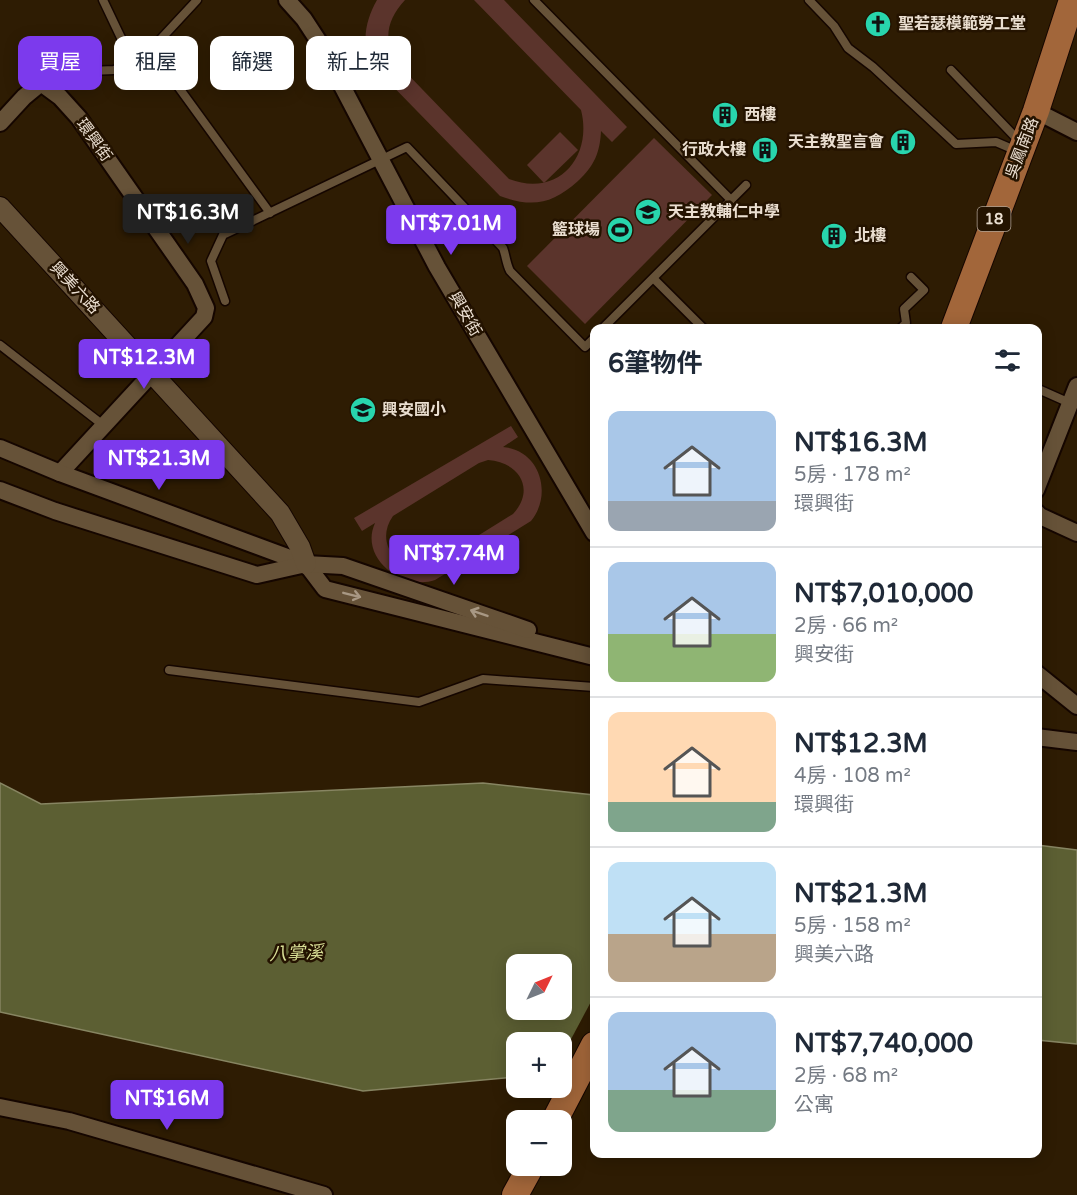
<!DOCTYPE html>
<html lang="zh-TW">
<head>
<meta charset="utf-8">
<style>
	:root { --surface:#fff; --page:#f6f6f7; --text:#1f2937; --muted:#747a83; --line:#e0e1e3; --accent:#7c3aed }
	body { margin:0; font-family:"Varela Round","Noto Sans TC",sans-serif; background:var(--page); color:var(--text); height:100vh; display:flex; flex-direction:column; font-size:22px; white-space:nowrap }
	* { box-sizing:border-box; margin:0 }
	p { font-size:20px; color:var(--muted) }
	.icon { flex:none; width:33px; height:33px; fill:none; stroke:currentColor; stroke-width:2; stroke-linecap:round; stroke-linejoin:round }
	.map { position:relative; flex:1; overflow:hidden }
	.side { position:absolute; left:590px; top:324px; width:452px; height:834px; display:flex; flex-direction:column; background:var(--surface); border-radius:12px; box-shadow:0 3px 15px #0003 }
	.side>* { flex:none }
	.guide { position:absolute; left:18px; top:36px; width:482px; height:54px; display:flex; gap:12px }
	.needle { width:39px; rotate:47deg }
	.buttons { position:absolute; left:506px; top:954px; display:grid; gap:12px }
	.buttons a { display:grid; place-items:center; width:66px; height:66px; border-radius:12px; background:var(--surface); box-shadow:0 3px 15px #0003; font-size:30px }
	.price { position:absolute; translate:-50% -51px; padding:0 14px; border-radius:6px; background:var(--accent); color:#fff; font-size:20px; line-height:39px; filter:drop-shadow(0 2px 3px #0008) }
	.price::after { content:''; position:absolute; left:50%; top:36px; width:18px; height:14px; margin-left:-9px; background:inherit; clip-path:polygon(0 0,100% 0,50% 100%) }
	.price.current { background:#222; color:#fff }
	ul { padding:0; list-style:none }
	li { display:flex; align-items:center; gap:18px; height:150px; padding:0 18px }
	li+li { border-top:2px solid var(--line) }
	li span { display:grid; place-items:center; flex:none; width:168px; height:120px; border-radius:12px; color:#555 }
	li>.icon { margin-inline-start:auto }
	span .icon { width:72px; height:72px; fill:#fffc; stroke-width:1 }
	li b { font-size:26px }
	h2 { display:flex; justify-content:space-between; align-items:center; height:72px; padding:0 18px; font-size:26px }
	.chip { padding:0 21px; border-radius:12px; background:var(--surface); box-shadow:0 3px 15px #0003; font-size:21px; line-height:54px }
	.chip.current { background:var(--accent); color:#fff }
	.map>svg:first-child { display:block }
	.green { fill:#5b342c; fill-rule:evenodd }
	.water { fill:#5c5f33; stroke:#878562; stroke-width:1.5; fill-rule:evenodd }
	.pier { fill:#2e1c03 }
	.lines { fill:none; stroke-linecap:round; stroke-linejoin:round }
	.service-casing { stroke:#150600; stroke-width:11 }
	.minor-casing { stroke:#150600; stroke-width:20 }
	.tertiary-casing { stroke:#150600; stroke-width:22 }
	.primary-casing { stroke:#150600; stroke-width:28 }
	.service { stroke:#665238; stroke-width:8 }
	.minor { stroke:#665238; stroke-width:16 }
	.tertiary { stroke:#665238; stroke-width:20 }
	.primary { stroke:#a2663a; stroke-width:26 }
	.oneway { stroke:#a89884 }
	.labels { text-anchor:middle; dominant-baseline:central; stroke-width:5; stroke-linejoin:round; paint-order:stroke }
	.shield { fill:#241300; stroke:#afa192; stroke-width:1.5 }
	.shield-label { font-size:15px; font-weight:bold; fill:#eaded0 }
	.poi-label { font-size:16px; font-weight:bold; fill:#eaded0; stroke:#241300; text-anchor:start }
	.street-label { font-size:16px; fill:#eaded0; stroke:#241300 }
	.water-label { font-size:18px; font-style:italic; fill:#d8de95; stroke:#241300 }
</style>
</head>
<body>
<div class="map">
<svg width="1077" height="1195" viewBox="0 0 1077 1195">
	<rect width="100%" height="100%" fill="#2e1c03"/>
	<g class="green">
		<path d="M 377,0 L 405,0 C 388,19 384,35 393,59 L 509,179 C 558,198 593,157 581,110 L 474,0 L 504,0 L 627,127 L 612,142 L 601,131 C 600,153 594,166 578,181 C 552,204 533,208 500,196 L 374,67 C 360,46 365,21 377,0 Z"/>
		<path d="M 560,132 L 578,150 L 544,183 L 527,165 Z"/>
		<path d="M 654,138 L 712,195 L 585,324 L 527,266 Z"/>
		<path d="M 511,426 L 518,437 L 503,447 C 540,450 553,494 531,521 L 435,580 C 402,591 359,558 375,523 L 362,531 L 354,518 ZM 488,460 C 519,462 536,489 513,514 L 431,565 C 400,577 373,543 393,516 L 479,463 Z"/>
	</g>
	<g class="water">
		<path d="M 0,783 L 41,804 L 483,783 L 594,795 L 594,1070 L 561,1073 L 561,1042 L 516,1042 L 516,1077 L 363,1091 L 0,1012 ZM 516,964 L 561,964 L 561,1010 L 516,1010 Z"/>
		<path d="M 1037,845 L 1077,850 L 1077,1044 L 1037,1040 Z"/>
	</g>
	<path class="pier" d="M 594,996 L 594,1073 L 561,1076 L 561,1058 Z"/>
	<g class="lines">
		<defs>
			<g id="service">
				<path d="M 103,0 L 133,63 L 153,52 L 270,213"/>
				<path d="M 534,0 L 731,200"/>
				<path d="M 809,0 L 834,26 L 848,48 L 873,67 L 956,144 L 996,142 L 1017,151"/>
				<path d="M 153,52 L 158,42 L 197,0"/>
				<path d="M 951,70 L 1021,143"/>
				<path d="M 41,83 L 52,76 L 66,72 L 114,70 L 133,63"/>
				<path d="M 654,279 L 703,328"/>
				<path d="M 225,301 L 211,261 L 223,235 L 407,147 L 503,248 C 506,256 506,263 510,271 L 585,347 L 594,338"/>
				<path d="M 603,328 L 746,185"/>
				<path d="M 901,328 L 906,323 L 904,309 L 924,290 L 911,277"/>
				<path d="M 0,345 L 103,425"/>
				<path d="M 1036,388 L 1072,404"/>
				<path d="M 169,670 L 419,702 L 483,679 L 594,687"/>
			</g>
			<g id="minor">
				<path d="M 287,0 L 304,19 L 319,42 L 437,267 L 594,533"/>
				<path d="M 1036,111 L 1077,132"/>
				<path d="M 0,123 L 24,97 L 41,83 L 60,97 L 79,118 L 195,284 L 206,308 L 204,317 L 60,473"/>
				<path d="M 0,448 L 60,473 L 306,564 L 325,589 L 594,657"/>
				<path d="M 0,490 L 55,511 L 257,575 L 306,564 L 343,566 L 528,630"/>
				<path d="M 1036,490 L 1077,386"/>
				<path d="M 1036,512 L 1040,516 L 1077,533"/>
				<path d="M 1036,673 L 1077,706"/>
				<path d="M 1036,737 L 1077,742"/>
				<path d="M 0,1107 L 69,1121 L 324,1195"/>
			</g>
			<path id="tertiary" d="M 0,207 L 280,513 L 300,547 L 306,564"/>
			<g id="primary">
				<path d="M 954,328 L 1036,111 L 1072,0"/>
				<path d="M 555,1120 L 594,1045"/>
				<path d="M 515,1195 L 531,1166"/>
			</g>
		</defs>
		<use href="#service" class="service-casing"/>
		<use href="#minor" class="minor-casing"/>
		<use href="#tertiary" class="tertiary-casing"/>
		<use href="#primary" class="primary-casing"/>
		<use href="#service" class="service"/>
		<use href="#minor" class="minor"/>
		<use href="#tertiary" class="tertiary"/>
		<use href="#primary" class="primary"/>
	</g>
	<defs><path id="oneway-shaft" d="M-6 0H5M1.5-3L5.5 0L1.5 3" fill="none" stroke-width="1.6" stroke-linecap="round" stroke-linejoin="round" transform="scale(1.5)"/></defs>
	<g class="oneway">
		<use href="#oneway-shaft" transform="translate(352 595) rotate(14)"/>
		<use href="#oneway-shaft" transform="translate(479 613) rotate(-161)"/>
	</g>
	<defs>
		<symbol id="church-disc" viewBox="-11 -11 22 22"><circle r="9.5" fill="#28d5ad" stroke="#241300"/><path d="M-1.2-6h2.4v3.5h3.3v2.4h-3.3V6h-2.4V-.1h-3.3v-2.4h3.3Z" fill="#111"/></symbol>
		<symbol id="building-disc" viewBox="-11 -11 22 22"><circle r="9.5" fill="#28d5ad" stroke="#241300"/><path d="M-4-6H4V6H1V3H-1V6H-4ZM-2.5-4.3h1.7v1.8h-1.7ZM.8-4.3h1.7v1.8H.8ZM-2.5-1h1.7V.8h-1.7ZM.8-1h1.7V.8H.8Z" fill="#111"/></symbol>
		<symbol id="school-disc" viewBox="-11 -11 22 22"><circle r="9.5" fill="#28d5ad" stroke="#241300"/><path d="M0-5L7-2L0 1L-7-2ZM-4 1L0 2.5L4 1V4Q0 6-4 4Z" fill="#111"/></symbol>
		<symbol id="stadium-disc" viewBox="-11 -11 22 22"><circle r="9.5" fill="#28d5ad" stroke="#241300"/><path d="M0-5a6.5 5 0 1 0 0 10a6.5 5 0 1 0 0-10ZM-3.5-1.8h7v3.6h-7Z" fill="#111"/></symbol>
	</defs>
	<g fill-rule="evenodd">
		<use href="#church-disc" x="863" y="9" width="30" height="30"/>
		<use href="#building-disc" x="710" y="100" width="30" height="30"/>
		<use href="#building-disc" x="888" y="127" width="30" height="30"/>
		<use href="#building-disc" x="750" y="135" width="30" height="30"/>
		<use href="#school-disc" x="633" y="197" width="30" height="30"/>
		<use href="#stadium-disc" x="605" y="215" width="30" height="30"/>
		<use href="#building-disc" x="819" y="221" width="30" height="30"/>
		<use href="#school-disc" x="348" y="395" width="30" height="30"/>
	</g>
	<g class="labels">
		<rect class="shield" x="977.5" y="207" width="33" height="24" rx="4.5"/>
		<g class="shield-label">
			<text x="994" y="219">18</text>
		</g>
		<g class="poi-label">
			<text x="898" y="24">聖若瑟模範勞工堂</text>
			<text x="744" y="115">西樓</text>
			<text x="884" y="142" text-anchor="end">天主教聖言會</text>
			<text x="746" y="150" text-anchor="end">行政大樓</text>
			<text x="668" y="212">天主教輔仁中學</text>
			<text x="600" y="230" text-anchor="end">籃球場</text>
			<text x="854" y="236">北樓</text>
			<text x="382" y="410">興安國小</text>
		</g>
		<g class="street-label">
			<text transform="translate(94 140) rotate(54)">環興街</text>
			<text transform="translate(1022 148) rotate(-69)">吳鳳南路</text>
			<text transform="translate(75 288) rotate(47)">興美六路</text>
			<text transform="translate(465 314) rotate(60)">興安街</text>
		</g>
		<g class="water-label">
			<text transform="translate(296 953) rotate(-2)">八掌溪</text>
		</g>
	</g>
</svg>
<div class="buttons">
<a><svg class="needle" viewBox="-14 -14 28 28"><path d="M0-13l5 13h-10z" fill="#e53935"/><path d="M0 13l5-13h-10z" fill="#747a83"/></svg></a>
<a>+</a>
<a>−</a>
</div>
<b class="price current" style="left:188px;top:245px">NT$16.3M</b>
<b class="price" style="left:451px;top:256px">NT$7.01M</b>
<b class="price" style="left:144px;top:390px">NT$12.3M</b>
<b class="price" style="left:159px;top:491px">NT$21.3M</b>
<b class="price" style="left:454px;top:586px">NT$7.74M</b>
<b class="price" style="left:167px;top:1131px">NT$16M</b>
<div class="guide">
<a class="chip current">買屋</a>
<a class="chip">租屋</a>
<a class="chip">篩選</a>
<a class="chip">新上架</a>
</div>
<section class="side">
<h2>6筆物件<svg class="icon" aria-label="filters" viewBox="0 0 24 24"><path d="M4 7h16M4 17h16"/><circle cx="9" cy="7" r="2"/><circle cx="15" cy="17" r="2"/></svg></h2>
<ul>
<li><span style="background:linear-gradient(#a9c7e8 75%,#9aa5b1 0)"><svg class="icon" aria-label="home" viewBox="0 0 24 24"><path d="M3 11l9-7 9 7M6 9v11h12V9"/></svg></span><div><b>NT$16.3M</b><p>5房 · 178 m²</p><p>環興街</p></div></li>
<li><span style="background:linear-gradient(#a9c7e8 60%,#8fb573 0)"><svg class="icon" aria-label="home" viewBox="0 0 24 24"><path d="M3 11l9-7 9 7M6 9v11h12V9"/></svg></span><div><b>NT$7,010,000</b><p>2房 · 66 m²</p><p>興安街</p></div></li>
<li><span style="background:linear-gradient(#ffd9b3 75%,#7fa58c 0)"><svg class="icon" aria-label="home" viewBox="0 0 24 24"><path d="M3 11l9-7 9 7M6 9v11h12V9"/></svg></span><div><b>NT$12.3M</b><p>4房 · 108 m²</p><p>環興街</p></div></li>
<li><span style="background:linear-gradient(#bfe0f5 60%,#b9a48a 0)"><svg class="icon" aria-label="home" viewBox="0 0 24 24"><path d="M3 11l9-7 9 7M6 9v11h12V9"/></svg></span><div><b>NT$21.3M</b><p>5房 · 158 m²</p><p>興美六路</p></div></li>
<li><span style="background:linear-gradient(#a9c7e8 65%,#7fa58c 0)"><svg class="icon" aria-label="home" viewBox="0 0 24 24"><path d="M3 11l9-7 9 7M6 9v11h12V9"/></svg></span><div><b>NT$7,740,000</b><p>2房 · 68 m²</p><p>公寓</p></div></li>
</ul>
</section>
</div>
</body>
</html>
